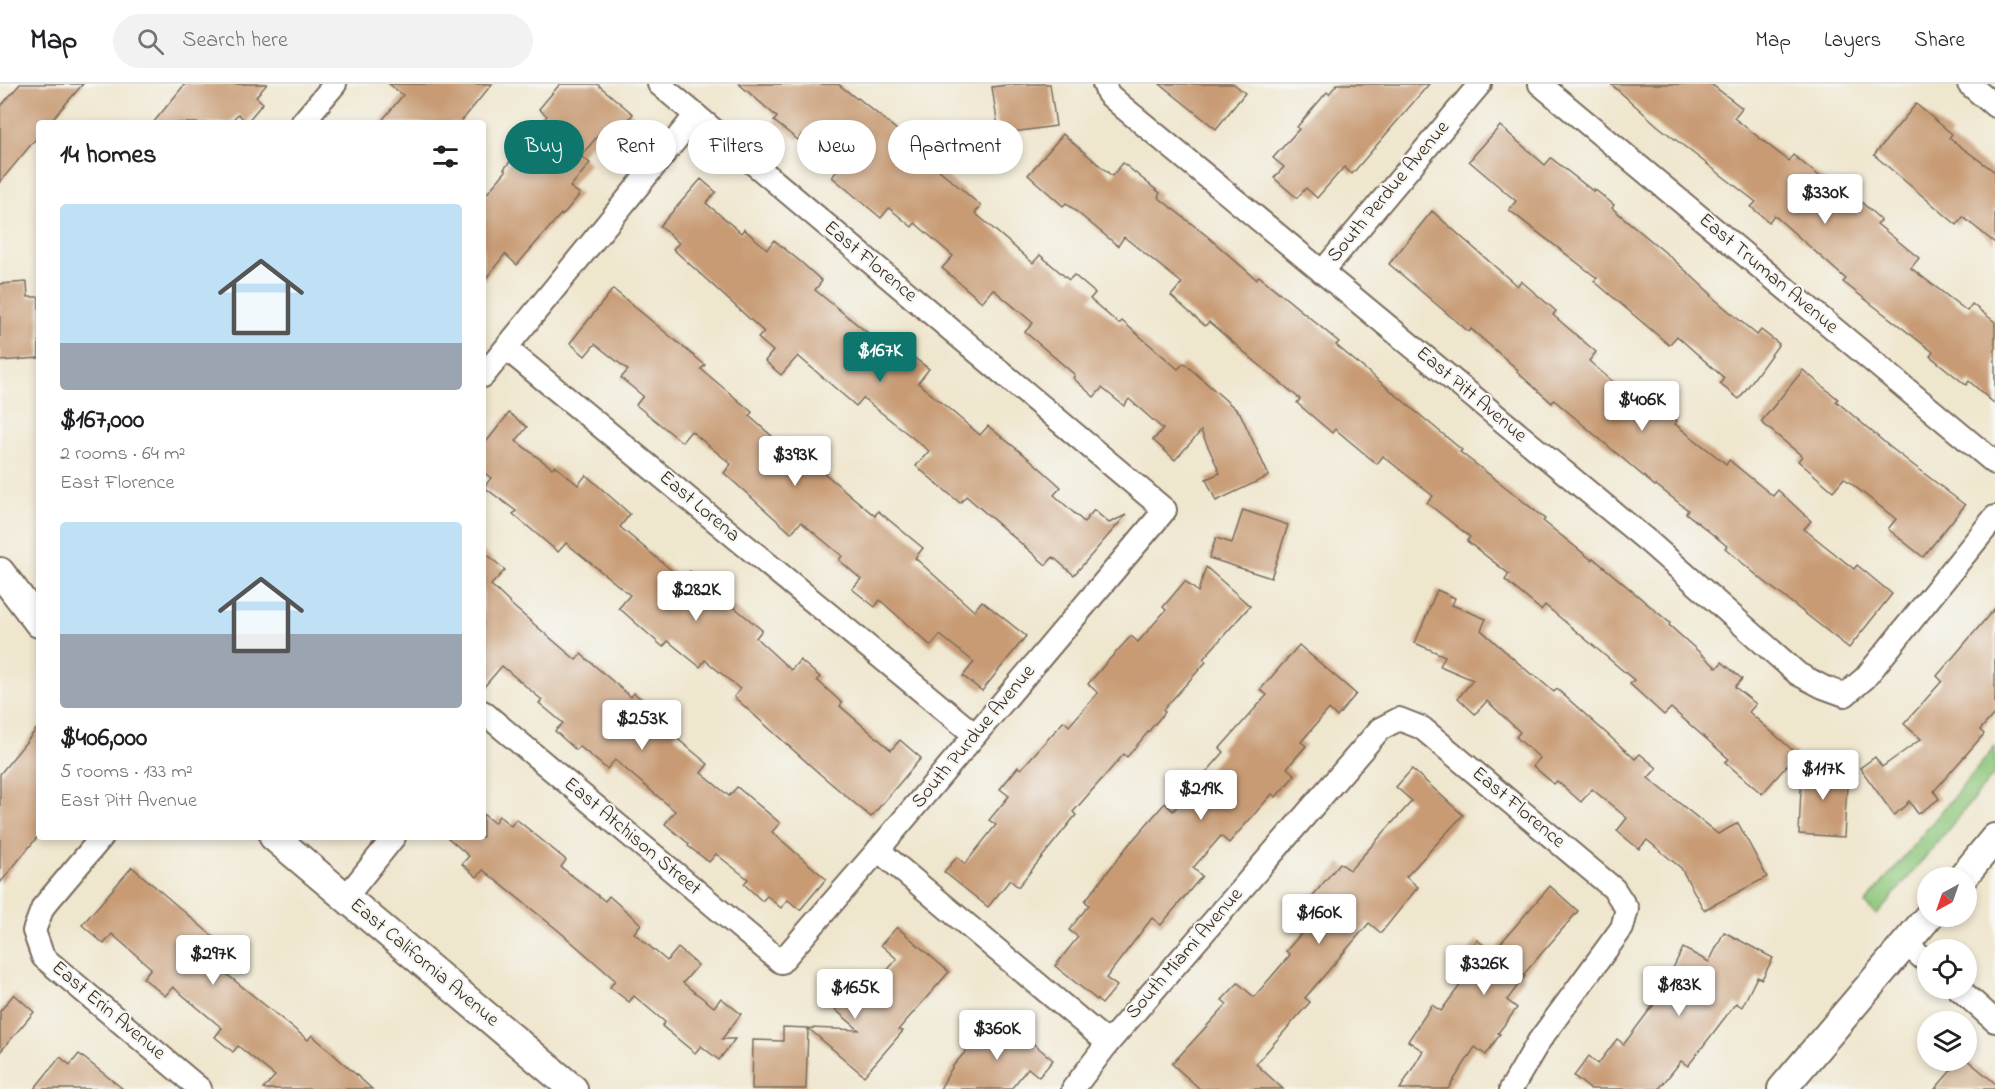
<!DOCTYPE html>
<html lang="en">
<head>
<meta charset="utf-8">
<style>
	:root { --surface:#fff; --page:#f2f2f2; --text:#202124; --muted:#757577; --line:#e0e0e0; --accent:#0f766e }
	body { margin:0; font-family:"Indie Flower",sans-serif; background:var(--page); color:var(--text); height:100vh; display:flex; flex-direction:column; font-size:22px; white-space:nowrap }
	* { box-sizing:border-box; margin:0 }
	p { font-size:20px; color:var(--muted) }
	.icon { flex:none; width:33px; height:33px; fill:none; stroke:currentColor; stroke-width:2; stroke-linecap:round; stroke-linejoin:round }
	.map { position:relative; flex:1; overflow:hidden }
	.sheet { position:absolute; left:36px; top:36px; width:450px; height:720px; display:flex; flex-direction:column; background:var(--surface); border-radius:6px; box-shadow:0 3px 9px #0003 }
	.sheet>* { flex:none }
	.banner { position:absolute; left:504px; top:36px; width:570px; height:54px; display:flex; gap:12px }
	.needle { width:39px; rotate:220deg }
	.fabs { position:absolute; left:1917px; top:783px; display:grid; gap:12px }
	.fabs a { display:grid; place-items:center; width:60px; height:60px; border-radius:50%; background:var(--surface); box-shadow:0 3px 9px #0003; font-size:30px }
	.price { position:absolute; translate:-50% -51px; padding:0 14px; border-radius:6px; background:#fff; color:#222; font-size:20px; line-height:39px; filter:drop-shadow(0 2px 3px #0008) }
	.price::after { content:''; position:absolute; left:50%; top:36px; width:18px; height:14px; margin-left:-9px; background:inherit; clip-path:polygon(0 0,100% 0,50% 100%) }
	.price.on { background:var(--accent); color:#fff }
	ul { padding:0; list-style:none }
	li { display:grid; align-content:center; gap:12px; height:318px; padding:0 24px }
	li span { display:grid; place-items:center; height:186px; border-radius:6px; color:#555 }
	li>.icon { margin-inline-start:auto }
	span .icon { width:108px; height:108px; fill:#fffc; stroke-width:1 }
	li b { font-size:26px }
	h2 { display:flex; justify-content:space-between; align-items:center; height:72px; padding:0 24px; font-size:26px }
	.chip { padding:0 21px; border-radius:27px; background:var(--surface); box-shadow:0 3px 9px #0003; font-size:21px; line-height:54px }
	.chip.on { background:var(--accent); color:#fff }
	header { display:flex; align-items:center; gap:36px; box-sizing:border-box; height:84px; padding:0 30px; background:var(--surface); border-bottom:2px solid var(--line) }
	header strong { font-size:28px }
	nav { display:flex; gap:33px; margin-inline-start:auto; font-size:21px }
	.search { width:420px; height:54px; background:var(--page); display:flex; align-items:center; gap:15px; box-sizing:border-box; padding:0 21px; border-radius:33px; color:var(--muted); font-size:22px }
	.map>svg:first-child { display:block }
	.green { fill:#8ec87d; stroke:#64794e; stroke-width:1.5 }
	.building { fill:#c89b74 }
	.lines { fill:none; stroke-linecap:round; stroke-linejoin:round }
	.minor-casing { stroke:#7a6c5c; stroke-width:26 }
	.tertiary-casing { stroke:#7a6c5c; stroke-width:32 }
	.minor { stroke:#fff; stroke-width:22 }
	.tertiary { stroke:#fff; stroke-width:28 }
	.labels { text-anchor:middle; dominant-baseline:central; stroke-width:4.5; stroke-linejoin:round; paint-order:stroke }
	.street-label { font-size:20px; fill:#3b2a1e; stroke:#f6f6f2 }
</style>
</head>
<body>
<header>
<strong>Map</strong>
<div class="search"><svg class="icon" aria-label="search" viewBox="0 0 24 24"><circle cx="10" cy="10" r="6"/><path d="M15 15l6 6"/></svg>Search here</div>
<nav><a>Map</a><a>Layers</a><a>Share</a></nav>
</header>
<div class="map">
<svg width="1995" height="1005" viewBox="0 0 1995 1005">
	<rect width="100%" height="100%" fill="#f6f6f2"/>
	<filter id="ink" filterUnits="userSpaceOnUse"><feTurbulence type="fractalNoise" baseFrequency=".0167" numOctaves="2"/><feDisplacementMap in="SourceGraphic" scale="12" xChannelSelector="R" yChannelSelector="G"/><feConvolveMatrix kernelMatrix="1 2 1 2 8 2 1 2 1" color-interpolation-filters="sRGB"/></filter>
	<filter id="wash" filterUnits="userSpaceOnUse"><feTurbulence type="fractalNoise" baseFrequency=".008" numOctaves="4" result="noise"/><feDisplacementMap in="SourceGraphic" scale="24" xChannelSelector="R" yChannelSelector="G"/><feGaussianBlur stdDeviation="1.35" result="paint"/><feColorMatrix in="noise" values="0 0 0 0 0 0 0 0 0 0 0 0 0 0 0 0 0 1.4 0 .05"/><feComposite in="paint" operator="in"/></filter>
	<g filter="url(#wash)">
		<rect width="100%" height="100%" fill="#efe6ce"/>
		<path class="green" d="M 1995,663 L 1995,689 L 1877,831 L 1865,820 Z"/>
		<g id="blocks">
			<g class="building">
				<path d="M 20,0 L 83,0 L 49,39 L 39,39 L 39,51 L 0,98 L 0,23 Z"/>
				<path d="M 185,0 L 267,0 L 256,13 L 263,19 L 247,38 L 238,30 L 230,39 L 153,39 Z"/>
				<path d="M 389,0 L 492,0 L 460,39 L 380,39 L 403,11 Z"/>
				<path d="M 560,0 L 597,0 L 633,30 L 616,51 L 606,42 L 581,72 L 590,79 L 570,103 L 580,110 L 562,132 L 561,130 L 517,181 L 505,170 L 483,198 L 483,114 L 506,87 L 504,85 L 547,32 L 539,25 Z"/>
				<path d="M 739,0 L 838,0 L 857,15 L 858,14 L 903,51 L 901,53 L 981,122 L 975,129 L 1033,179 L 1040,171 L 1069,196 L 1074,191 L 1095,209 L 1090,215 L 1119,240 L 1122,237 L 1178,285 L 1184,279 L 1240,329 L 1269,392 L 1216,417 L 1206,395 L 1220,389 L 1201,347 L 1175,376 L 1153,356 L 1163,345 L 1129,315 L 1124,322 L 1102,304 L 1094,313 L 1073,294 L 1075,291 L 1025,248 L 1033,239 L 993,205 L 982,218 L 942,184 L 953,172 L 915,139 L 912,143 L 889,124 L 881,134 L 832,93 L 841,82 L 802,50 L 798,56 L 774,37 L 777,33 Z"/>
				<path d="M 1015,0 L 1050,0 L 1056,42 L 999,50 L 992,3 Z"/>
				<path d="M 1160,0 L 1234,0 L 1245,9 L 1216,45 Z"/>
				<path d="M 1337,0 L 1429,0 L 1352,90 L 1344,83 L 1317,114 L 1306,104 L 1297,114 L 1274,94 L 1284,83 L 1273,74 L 1299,45 L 1297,43 L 1327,8 L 1329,10 Z"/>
				<path d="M 1611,0 L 1711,0 L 1742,24 L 1734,34 L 1789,77 L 1793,71 L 1842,110 L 1847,105 L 1881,136 L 1877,140 L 1919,174 L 1911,184 L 1967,227 L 1972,220 L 1995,238 L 1995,320 L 1969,297 L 1966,301 L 1930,272 L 1933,268 L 1843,198 L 1846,195 L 1774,131 L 1769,138 L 1751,123 L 1756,118 L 1658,42 Z"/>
				<path d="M 1916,20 L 1952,50 L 1949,54 L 1995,88 L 1995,159 L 1963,133 L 1957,141 L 1874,71 Z"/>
				<path d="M 1500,42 L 1545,81 L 1551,74 L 1593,107 L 1594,105 L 1614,121 L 1612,124 L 1673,175 L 1712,211 L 1711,212 L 1757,251 L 1761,246 L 1779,260 L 1739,315 L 1720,300 L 1724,294 L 1677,252 L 1669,261 L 1594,197 L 1597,194 L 1509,126 L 1516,117 L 1469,77 Z"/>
				<path d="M 1063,50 L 1112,92 L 1123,79 L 1160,109 L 1158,113 L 1207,152 L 1256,195 L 1259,192 L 1339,258 L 1336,261 L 1462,366 L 1460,368 L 1508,405 L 1545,435 L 1543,437 L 1592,476 L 1593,474 L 1670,539 L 1669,541 L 1717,584 L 1722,578 L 1742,595 L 1735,603 L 1756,620 L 1749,628 L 1797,670 L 1762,710 L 1725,678 L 1729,675 L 1671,624 L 1664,631 L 1630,600 L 1634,596 L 1545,521 L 1541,526 L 1505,496 L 1509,490 L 1467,457 L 1470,453 L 1427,419 L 1433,412 L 1383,372 L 1377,380 L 1335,345 L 1332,349 L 1297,319 L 1300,315 L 1257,279 L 1209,238 L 1205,242 L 1171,212 L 1182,199 L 1124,153 L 1118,162 L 1066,119 L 1063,122 L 1028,91 Z"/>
				<path d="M 701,95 L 716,108 L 706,119 L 741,149 L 744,145 L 767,165 L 774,156 L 802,179 L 822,197 L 815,206 L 875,255 L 878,252 L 905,275 L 909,270 L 929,285 L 918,299 L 980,351 L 988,342 L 1032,377 L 1061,403 L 1054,411 L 1084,438 L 1094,426 L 1109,439 L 1126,431 L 1074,491 L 1053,473 L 1046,481 L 966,412 L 960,419 L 916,382 L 929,367 L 863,314 L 856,322 L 798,272 L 781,291 L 765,277 L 773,267 L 758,254 L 764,248 L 673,165 L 679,159 L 660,142 Z"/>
				<path d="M 1432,127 L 1517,202 L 1521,197 L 1556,227 L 1553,231 L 1596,268 L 1589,277 L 1635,317 L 1642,308 L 1677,337 L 1675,340 L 1726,380 L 1729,376 L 1773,412 L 1778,406 L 1811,437 L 1804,445 L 1854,485 L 1857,481 L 1892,510 L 1849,564 L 1760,494 L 1725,464 L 1727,462 L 1686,429 L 1688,426 L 1656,401 L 1655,402 L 1554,316 L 1552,319 L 1517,288 L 1518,286 L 1471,245 L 1469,248 L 1389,180 Z"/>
				<path d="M 27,198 L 28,213 L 39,213 L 39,274 L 0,277 L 0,200 Z"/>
				<path d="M 613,205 L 705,281 L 701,285 L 752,328 L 749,332 L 782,361 L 788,354 L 812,376 L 811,378 L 875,432 L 878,427 L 923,464 L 915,474 L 974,527 L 982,517 L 1026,552 L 982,607 L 963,592 L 974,578 L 940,551 L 931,562 L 880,516 L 875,523 L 852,505 L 861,495 L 839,476 L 842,472 L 801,438 L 791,449 L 724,389 L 731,380 L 691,347 L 682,358 L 636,321 L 643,312 L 621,294 L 628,286 L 595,260 L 585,272 L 570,259 Z"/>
				<path d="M 1803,286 L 1838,315 L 1836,317 L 1890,363 L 1965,421 L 1923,473 L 1888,445 L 1896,435 L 1844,394 L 1833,407 L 1798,377 L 1802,372 L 1761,338 Z"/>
				<path d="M 509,329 L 527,343 L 516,357 L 552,384 L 555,382 L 578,401 L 586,391 L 630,430 L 620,443 L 683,496 L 690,487 L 762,546 L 756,554 L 791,586 L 800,576 L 820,593 L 817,596 L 842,619 L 840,622 L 891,666 L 900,656 L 921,674 L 871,733 L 820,690 L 734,613 L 740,605 L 705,576 L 700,583 L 668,557 L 663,563 L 619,524 L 630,511 L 566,459 L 558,468 L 513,430 L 516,427 L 484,403 L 491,394 L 483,388 L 483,362 Z"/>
				<path d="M 1243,426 L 1288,441 L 1271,494 L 1209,474 L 1216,454 L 1232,459 Z"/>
				<path d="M 483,467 L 505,486 L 491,501 L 514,523 L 576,576 L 581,570 L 631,613 L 634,609 L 679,646 L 674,652 L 708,680 L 701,689 L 729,712 L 737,703 L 780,739 L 772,748 L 826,795 L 800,826 L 788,816 L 781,824 L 767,812 L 762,817 L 744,800 L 748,795 L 716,770 L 709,778 L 688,762 L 689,760 L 665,740 L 675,727 L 615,676 L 607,685 L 579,662 L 576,666 L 555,647 L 563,639 L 539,619 L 542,616 L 502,582 L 483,604 Z"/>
				<path d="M 1206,483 L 1250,522 L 1203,575 L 1206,578 L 1163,626 L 1165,628 L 1127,673 L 1124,670 L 1073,728 L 1076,731 L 1018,803 L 1010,796 L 988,823 L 944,788 L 957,773 L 965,780 L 996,741 L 989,736 L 1009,712 L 1000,705 L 1018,683 L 1021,685 L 1064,637 L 1069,642 L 1098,609 L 1088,600 L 1107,578 L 1131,552 L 1138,558 L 1166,526 L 1163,523 L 1185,497 L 1198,508 Z"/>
				<path d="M 1437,506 L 1455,514 L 1452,521 L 1486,535 L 1481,546 L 1532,591 L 1533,590 L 1554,608 L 1557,605 L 1635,675 L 1640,670 L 1657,684 L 1648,694 L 1718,750 L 1738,739 L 1767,793 L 1704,826 L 1681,784 L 1647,756 L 1639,765 L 1617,747 L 1627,734 L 1592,705 L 1581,718 L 1557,697 L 1554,700 L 1533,682 L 1540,674 L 1516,653 L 1520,648 L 1487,617 L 1475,630 L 1458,614 L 1473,596 L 1440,582 L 1445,572 L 1415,559 Z"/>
				<path d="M 1995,524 L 1995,629 L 1980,646 L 1984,650 L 1934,707 L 1939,715 L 1918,730 L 1909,717 L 1907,719 L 1908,720 L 1894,731 L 1860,684 L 1875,673 L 1882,683 L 1921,655 L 1904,640 L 1942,597 L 1937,592 Z"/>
				<path d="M 1299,561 L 1356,610 L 1337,633 L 1329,625 L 1301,658 L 1306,662 L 1287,684 L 1295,691 L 1276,713 L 1272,710 L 1229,759 L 1221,752 L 1193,784 L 1202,792 L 1161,841 L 1152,834 L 1106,894 L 1117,902 L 1102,920 L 1055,882 L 1078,853 L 1069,846 L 1089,821 L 1085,817 L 1126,764 L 1165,719 L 1173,727 L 1224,668 L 1220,664 L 1267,611 L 1260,606 Z"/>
				<path d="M 39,642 L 39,751 L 0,799 L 0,690 Z"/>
				<path d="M 1802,681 L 1848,684 L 1844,753 L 1799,750 Z"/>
				<path d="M 1412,685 L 1463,731 L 1406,793 L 1418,803 L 1381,849 L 1369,839 L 1305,914 L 1310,918 L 1256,980 L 1283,1005 L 1200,1005 L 1172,980 L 1227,920 L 1222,916 L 1238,899 L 1254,913 L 1290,871 L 1286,867 L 1307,843 L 1293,831 L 1308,813 L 1310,815 L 1340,779 L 1350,786 L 1412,717 L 1396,703 Z"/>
				<path d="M 483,730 L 494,739 L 499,732 L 511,742 L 516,735 L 566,776 L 561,783 L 605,817 L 609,812 L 641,840 L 634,849 L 667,877 L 678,864 L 698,881 L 683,899 L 714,923 L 721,914 L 741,930 L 722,955 L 735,955 L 719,976 L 701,962 L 695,969 L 662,942 L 665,938 L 634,912 L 629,918 L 610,903 L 615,896 L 559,847 L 483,786 L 477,793 L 462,780 L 469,772 L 447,753 L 483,753 Z"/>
				<path d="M 132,783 L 237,873 L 224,888 L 308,956 L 312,951 L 372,1005 L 263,1005 L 275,992 L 238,962 L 233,968 L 215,953 L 222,944 L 173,903 L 165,912 L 143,894 L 151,884 L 112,850 L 104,860 L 82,841 Z"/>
				<path d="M 1550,802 L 1578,827 L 1523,891 L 1525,892 L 1507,916 L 1517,924 L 1498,949 L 1500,950 L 1486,971 L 1475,963 L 1448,1005 L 1400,1005 L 1423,967 L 1408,957 L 1432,921 L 1441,927 L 1464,896 L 1452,888 L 1477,856 L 1493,868 Z"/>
				<path d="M 897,843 L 949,888 L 898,946 L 903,947 L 864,992 L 808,944 L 806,1005 L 752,1005 L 753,956 L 783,957 L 783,943 L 859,946 L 831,922 L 848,903 L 862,915 L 897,875 L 881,861 Z"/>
				<path d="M 1724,848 L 1773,874 L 1762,895 L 1757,893 L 1742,923 L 1736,919 L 1688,982 L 1681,977 L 1659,1005 L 1590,1005 L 1574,992 L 1589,972 L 1598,980 L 1617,955 L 1624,960 L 1654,920 L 1647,914 L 1664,891 L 1668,894 L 1683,864 L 1709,878 Z"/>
				<path d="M 14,910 L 34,928 L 0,968 L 0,927 Z"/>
				<path d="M 1006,937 L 1053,976 L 1039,993 L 1028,984 L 1011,1005 L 940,1005 L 953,982 L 989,940 L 998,946 Z"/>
				<path d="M 79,970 L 123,1005 L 34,1005 L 60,973 L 70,981 Z"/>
				<path d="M 1966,975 L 1995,999 L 1995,1005 L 1935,1005 L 1960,976 L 1966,976 Z"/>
			</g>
		</g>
	</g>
	<g filter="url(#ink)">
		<use href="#blocks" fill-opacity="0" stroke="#7a6c5c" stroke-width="1.5"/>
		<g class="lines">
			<defs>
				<g id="minor">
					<path d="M 1104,0 L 1108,10 L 1124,24 L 1650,459 L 1798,590 L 1823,603 L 1845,611 L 1865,594 L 1995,433"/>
					<path d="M 1540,0 L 1995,379"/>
					<path d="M 1969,0 L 1995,22"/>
					<path d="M 302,39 L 335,0"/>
					<path d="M 1322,188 L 1480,0"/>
					<path d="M 507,265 L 975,651"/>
					<path d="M 483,292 L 696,31"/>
					<path d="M 483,628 L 781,878 L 878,766 L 1165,426 L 659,0"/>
					<path d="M 102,753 L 43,823 L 34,847 L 43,873 L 200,1005"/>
					<path d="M 878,766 L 1108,959"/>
					<path d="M 346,813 L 394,753"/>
					<path d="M 1906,860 L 1928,879"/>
					<path d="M 1958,904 L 1995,937"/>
					<path d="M 1073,1005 L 1108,959 L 1380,645 L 1399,635 L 1422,644 L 1614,805 L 1627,825 L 1622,844 L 1539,957 L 1511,1005"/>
				</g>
				<g id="tertiary">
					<path d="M 0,488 L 39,539"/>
					<path d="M 274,753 L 573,1005"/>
					<path d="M 1962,794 L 1995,754"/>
					<path d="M 1782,1005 L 1929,832"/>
				</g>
			</defs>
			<use href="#minor" class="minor-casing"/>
			<use href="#tertiary" class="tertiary-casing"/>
			<use href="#minor" class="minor"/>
			<use href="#tertiary" class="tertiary"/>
		</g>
	</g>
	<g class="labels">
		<g class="street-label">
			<text transform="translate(1389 108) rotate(-50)">South Perdue Avenue</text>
			<text transform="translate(870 178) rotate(40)">East Florence</text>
			<text transform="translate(1768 190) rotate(40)">East Truman Avenue</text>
			<text transform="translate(1471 311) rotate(40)">East Pitt Avenue</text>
			<text transform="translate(699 423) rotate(40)">East Lorena</text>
			<text transform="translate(974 653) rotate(-50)">South Purdue Avenue</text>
			<text transform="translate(1518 724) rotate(40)">East Florence</text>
			<text transform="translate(632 753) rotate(40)">East Atchison Street</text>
			<text transform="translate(1185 870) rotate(-49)">South Miami Avenue</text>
			<text transform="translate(424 879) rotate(40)">East California Avenue</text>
			<text transform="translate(108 927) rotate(40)">East Erin Avenue</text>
		</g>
	</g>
</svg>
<div class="fabs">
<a><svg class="needle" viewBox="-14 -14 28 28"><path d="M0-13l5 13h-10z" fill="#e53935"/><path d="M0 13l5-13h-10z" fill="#757577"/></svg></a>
<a><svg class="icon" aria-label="locate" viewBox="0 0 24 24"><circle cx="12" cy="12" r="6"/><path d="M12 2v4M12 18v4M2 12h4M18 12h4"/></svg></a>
<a><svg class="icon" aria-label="layers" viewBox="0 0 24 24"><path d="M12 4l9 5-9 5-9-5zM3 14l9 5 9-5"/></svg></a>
</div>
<b class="price" style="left:1825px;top:141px">$330K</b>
<b class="price on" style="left:880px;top:299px">$167K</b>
<b class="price" style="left:1642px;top:348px">$406K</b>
<b class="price" style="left:795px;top:403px">$393K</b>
<b class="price" style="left:696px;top:538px">$282K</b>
<b class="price" style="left:642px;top:667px">$253K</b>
<b class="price" style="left:1823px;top:717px">$117K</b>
<b class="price" style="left:1201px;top:737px">$219K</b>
<b class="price" style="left:1319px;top:861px">$160K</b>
<b class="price" style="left:213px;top:902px">$297K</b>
<b class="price" style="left:1484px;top:912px">$326K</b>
<b class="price" style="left:1679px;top:933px">$183K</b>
<b class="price" style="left:855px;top:936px">$165K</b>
<b class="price" style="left:997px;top:977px">$360K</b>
<div class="banner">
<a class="chip on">Buy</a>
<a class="chip">Rent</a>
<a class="chip">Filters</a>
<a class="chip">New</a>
<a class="chip">Apartment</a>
</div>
<section class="sheet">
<h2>14 homes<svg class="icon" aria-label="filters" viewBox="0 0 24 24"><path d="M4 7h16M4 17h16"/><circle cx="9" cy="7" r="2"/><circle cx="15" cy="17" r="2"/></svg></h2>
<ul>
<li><span style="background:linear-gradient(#bfe0f5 75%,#9aa5b1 0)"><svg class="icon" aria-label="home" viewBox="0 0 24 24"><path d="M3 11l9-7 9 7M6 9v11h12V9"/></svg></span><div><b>$167,000</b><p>2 rooms · 64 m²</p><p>East Florence</p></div></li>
<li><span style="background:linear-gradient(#bfe0f5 60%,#9aa5b1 0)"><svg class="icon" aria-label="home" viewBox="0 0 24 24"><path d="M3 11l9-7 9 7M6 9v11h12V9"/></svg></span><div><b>$406,000</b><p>5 rooms · 133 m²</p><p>East Pitt Avenue</p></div></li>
</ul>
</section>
</div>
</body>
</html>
